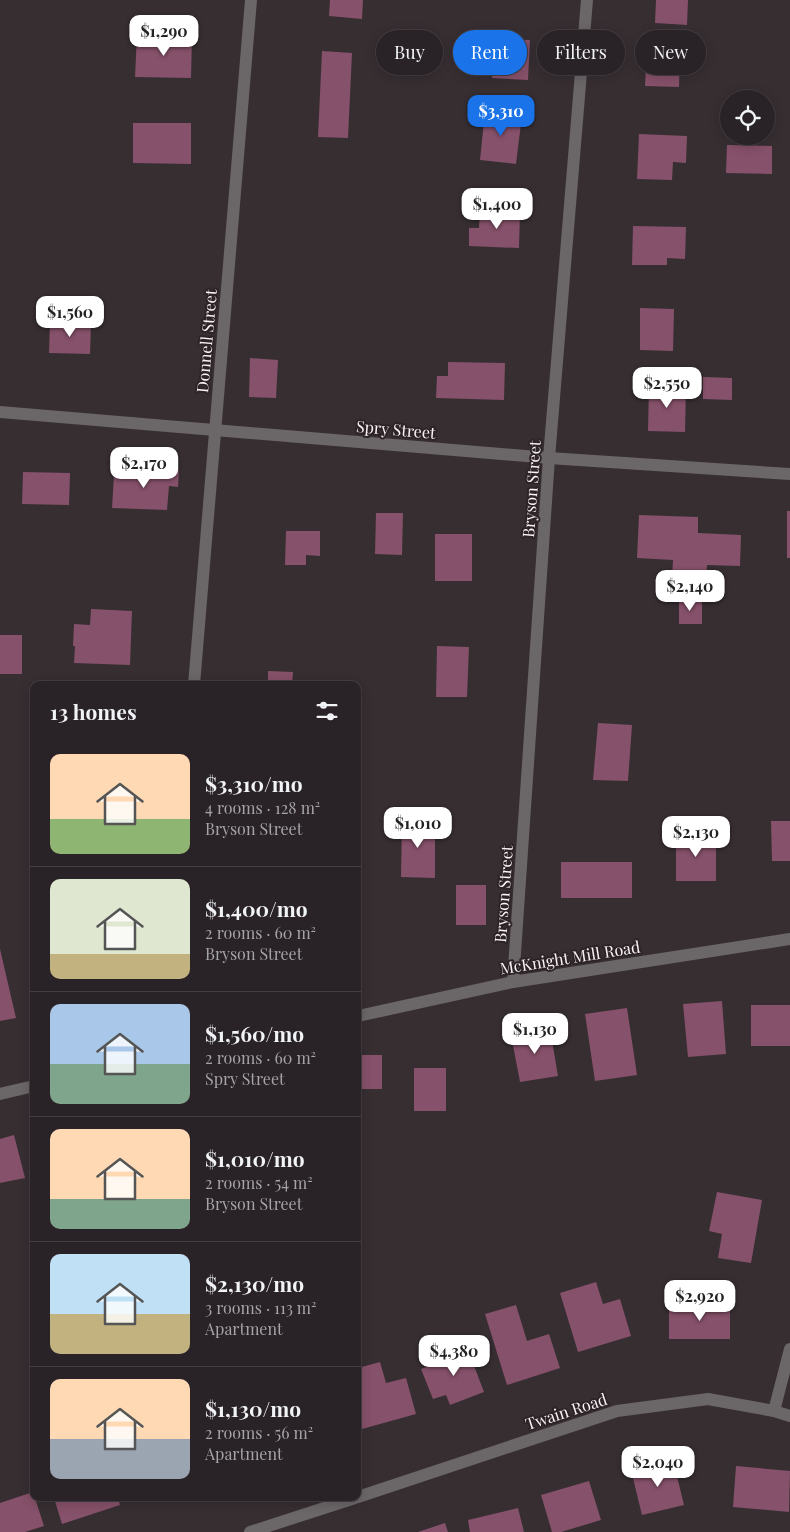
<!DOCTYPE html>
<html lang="en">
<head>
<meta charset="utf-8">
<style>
	:root { --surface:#292226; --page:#312a2e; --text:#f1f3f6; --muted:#a5a4a7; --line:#453f43; --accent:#1a73e8 }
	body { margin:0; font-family:"Playfair Display",serif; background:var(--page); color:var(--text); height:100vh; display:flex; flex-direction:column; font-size:19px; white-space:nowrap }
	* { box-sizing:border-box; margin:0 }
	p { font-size:16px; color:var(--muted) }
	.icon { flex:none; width:28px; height:28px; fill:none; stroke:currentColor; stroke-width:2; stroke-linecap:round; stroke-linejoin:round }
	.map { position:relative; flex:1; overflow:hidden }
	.drawer { position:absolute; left:30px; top:681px; width:331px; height:820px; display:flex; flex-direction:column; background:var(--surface); border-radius:10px; box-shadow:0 2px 12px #0003,0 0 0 1px var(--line) }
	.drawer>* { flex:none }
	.banner { position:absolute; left:376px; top:30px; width:339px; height:45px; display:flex; gap:10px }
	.controls { position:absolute; left:720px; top:90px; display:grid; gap:10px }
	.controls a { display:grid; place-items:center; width:55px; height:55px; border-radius:50%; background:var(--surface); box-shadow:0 2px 12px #0003,0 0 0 1px var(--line); font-size:25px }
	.price { position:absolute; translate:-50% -42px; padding:0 11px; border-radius:10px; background:#fff; color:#222; font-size:16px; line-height:32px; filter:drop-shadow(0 1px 2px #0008) }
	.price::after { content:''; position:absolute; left:50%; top:30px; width:15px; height:11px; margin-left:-8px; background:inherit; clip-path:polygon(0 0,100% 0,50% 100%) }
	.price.selected { background:var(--accent); color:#fff }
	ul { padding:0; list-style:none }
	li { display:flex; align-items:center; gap:15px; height:125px; padding:0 20px }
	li+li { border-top:1px solid var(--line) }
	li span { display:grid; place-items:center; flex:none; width:140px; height:100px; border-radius:10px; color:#555 }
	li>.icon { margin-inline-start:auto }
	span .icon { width:60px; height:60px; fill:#fffc; stroke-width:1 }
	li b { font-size:21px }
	h2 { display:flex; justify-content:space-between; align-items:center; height:60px; padding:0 20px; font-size:21px }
	.pill { padding:0 18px; border-radius:22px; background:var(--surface); box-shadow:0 2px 12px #0003,0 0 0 1px var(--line); font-size:18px; line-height:45px }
	.pill.selected { background:var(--accent); color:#fff }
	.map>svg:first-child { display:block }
	.building { fill:#86516a }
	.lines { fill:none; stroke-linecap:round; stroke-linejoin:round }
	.minor { stroke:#6b6668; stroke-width:12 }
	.tertiary { stroke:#6b6668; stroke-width:12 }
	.labels { text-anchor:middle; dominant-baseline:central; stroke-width:4; stroke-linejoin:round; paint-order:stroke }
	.street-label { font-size:16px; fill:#f9f3f5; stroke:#2d2428 }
</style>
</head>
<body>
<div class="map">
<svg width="790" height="1532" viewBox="0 0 790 1532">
	<rect width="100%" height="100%" fill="#372e32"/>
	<g class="building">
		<path d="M 330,0 L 363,0 L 362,19 L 329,16 Z"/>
		<path d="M 656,0 L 688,0 L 687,25 L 655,23 Z"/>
		<path d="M 137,35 L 192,36 L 191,78 L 135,77 Z"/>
		<path d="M 480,39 L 530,40 L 528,80 L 492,78 L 493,60 L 479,60 Z"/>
		<path d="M 322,51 L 352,53 L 348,138 L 318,137 Z"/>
		<path d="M 647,51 L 680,52 L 679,87 L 645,86 Z"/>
		<path d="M 485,111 L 522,115 L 516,164 L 480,160 Z"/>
		<path d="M 133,123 L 191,123 L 191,164 L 133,163 Z"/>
		<path d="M 639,134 L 687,136 L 686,163 L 673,162 L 672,180 L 637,179 Z"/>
		<path d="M 727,145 L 772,146 L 772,174 L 726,173 Z"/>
		<path d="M 480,210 L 520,212 L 519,248 L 469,246 L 469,228 L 479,228 Z"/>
		<path d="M 633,226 L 686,227 L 685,259 L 667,258 L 667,265 L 632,265 Z"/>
		<path d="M 640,308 L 674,309 L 673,351 L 640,350 Z"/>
		<path d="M 50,321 L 91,322 L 90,354 L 49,353 Z"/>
		<path d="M 250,358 L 278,360 L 276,398 L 249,397 Z"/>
		<path d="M 448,362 L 505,363 L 504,400 L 436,398 L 437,376 L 448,376 Z"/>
		<path d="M 703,377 L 732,378 L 732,400 L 703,399 Z"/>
		<path d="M 649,386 L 686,386 L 685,432 L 648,431 Z"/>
		<path d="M 133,468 L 179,470 L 178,487 L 169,486 L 167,510 L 112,508 L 114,475 L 132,476 Z"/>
		<path d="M 23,472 L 70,473 L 69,505 L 22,504 Z"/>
		<rect x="787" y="511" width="3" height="47"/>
		<path d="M 376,513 L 403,513 L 402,555 L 375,554 Z"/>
		<path d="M 639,515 L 698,517 L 698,533 L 741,535 L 740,566 L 707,565 L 706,581 L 672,579 L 673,560 L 637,558 Z"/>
		<path d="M 286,531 L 320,531 L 320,556 L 306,555 L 306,565 L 285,565 Z"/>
		<rect x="435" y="534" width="37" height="47"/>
		<rect x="679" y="599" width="23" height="25"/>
		<path d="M 91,609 L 132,611 L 130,665 L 74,663 L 75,646 L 73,646 L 74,624 L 90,625 Z"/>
		<rect x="0" y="635" width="22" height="39"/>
		<path d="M 437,646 L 469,647 L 467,697 L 436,697 Z"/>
		<path d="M 268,671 L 293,672 L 292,685 L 268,685 Z"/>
		<path d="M 598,723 L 632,725 L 628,781 L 593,780 Z"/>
		<path d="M 402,820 L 435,820 L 435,878 L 401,877 Z"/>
		<path d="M 771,821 L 790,821 L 790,861 L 772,861 Z"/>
		<rect x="676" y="835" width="40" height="46"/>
		<rect x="561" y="862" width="71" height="36"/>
		<rect x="456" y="885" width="30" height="40"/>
		<path d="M 0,949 L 16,1018 L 0,1021 Z"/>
		<path d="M 722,1001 L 726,1054 L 688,1057 L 683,1004 Z"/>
		<rect x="751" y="1005" width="39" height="41"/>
		<path d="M 627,1008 L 637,1075 L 595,1081 L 585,1014 Z"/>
		<path d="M 550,1029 L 558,1076 L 520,1082 L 511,1035 Z"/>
		<rect x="358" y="1055" width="24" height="34"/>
		<rect x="414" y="1068" width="32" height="43"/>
		<path d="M 14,1135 L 25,1178 L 0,1183 L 0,1139 Z"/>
		<path d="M 717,1192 L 762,1200 L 751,1263 L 718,1258 L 722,1234 L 709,1231 Z"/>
		<path d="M 596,1282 L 603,1304 L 620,1299 L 631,1336 L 578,1352 L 560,1293 Z"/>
		<rect x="669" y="1304" width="61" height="35"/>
		<path d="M 516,1305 L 527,1341 L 549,1334 L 560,1368 L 507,1385 L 485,1314 Z"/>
		<path d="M 465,1342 L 484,1392 L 450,1405 L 446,1395 L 433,1399 L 421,1369 L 455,1357 L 451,1347 Z"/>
		<path d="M 380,1362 L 386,1383 L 406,1378 L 416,1414 L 362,1429 L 358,1414 L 358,1368 Z"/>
		<path d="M 673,1460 L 684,1505 L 642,1515 L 631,1470 Z"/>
		<path d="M 736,1466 L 790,1471 L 789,1512 L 733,1507 Z"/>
		<path d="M 589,1481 L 601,1520 L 561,1532 L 552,1532 L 541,1495 Z"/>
		<path d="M 33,1492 L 44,1526 L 25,1532 L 0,1532 L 0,1503 Z"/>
		<path d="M 54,1498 L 118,1498 L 120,1505 L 62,1524 Z"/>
		<path d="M 518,1508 L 524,1532 L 470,1532 L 468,1520 Z"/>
		<path d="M 445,1523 L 448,1532 L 418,1532 Z"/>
	</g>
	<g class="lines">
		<g class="minor">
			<path d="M 0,412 L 549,458 L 790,474"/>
			<path d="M 194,685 L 251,0"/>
			<path d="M 513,982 L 549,458 L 587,0"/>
			<path d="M 774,1411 L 790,1349"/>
			<path d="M 358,1497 L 617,1411 L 708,1399 L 774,1411 L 790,1416"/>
			<path d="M 250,1532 L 355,1498"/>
		</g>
		<g class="tertiary">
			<path d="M 358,1016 L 513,982 L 790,939"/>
			<path d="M 0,1094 L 34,1086"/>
		</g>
	</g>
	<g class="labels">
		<g class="street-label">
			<text transform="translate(206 341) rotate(-85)">Donnell Street</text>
			<text transform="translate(396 429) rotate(5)">Spry Street</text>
			<text transform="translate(531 489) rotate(-86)">Bryson Street</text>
			<text transform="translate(503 894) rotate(-86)">Bryson Street</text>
			<text transform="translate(570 957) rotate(-9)">McKnight Mill Road</text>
			<text transform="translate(566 1411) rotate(-18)">Twain Road</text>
		</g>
	</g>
</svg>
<div class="controls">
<a><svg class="icon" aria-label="locate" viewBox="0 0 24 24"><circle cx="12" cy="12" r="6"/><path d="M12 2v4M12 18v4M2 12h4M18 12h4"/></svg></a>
</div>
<b class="price" style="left:164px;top:57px">$1,290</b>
<b class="price selected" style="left:501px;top:137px">$3,310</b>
<b class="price" style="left:497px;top:230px">$1,400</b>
<b class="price" style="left:70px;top:338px">$1,560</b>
<b class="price" style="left:667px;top:409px">$2,550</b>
<b class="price" style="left:144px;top:489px">$2,170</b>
<b class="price" style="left:690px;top:612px">$2,140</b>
<b class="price" style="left:418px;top:849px">$1,010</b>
<b class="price" style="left:696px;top:858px">$2,130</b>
<b class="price" style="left:535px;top:1055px">$1,130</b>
<b class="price" style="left:700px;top:1322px">$2,920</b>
<b class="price" style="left:454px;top:1377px">$4,380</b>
<b class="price" style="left:658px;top:1488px">$2,040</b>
<div class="banner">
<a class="pill">Buy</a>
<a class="pill selected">Rent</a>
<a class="pill">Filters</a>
<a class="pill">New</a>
</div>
<section class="drawer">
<h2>13 homes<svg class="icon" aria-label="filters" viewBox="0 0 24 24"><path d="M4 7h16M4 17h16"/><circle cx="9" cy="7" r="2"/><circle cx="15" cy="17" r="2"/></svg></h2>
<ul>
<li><span style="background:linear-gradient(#ffd9b3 65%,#8fb573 0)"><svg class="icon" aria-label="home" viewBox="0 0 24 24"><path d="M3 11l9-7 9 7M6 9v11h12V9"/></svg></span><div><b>$3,310/mo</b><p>4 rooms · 128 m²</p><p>Bryson Street</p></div></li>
<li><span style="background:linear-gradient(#dfe7d0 75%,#c2b280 0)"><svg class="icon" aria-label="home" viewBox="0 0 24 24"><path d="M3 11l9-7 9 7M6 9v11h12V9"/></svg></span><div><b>$1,400/mo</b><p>2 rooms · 60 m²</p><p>Bryson Street</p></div></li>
<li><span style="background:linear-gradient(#a9c7e8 60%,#7fa58c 0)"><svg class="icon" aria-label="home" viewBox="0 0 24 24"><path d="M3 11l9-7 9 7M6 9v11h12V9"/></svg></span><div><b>$1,560/mo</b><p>2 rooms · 60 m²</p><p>Spry Street</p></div></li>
<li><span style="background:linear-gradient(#ffd9b3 70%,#7fa58c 0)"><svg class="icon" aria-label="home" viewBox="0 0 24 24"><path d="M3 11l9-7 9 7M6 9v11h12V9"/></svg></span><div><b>$1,010/mo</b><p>2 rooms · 54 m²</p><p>Bryson Street</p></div></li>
<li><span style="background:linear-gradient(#bfe0f5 60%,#c2b280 0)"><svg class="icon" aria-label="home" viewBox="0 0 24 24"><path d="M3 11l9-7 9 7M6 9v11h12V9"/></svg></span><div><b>$2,130/mo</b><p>3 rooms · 113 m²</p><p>Apartment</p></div></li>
<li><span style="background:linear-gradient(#ffd9b3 60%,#9aa5b1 0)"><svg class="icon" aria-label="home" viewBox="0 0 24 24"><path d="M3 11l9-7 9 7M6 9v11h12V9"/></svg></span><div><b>$1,130/mo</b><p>2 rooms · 56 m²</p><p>Apartment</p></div></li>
</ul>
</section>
</div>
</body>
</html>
